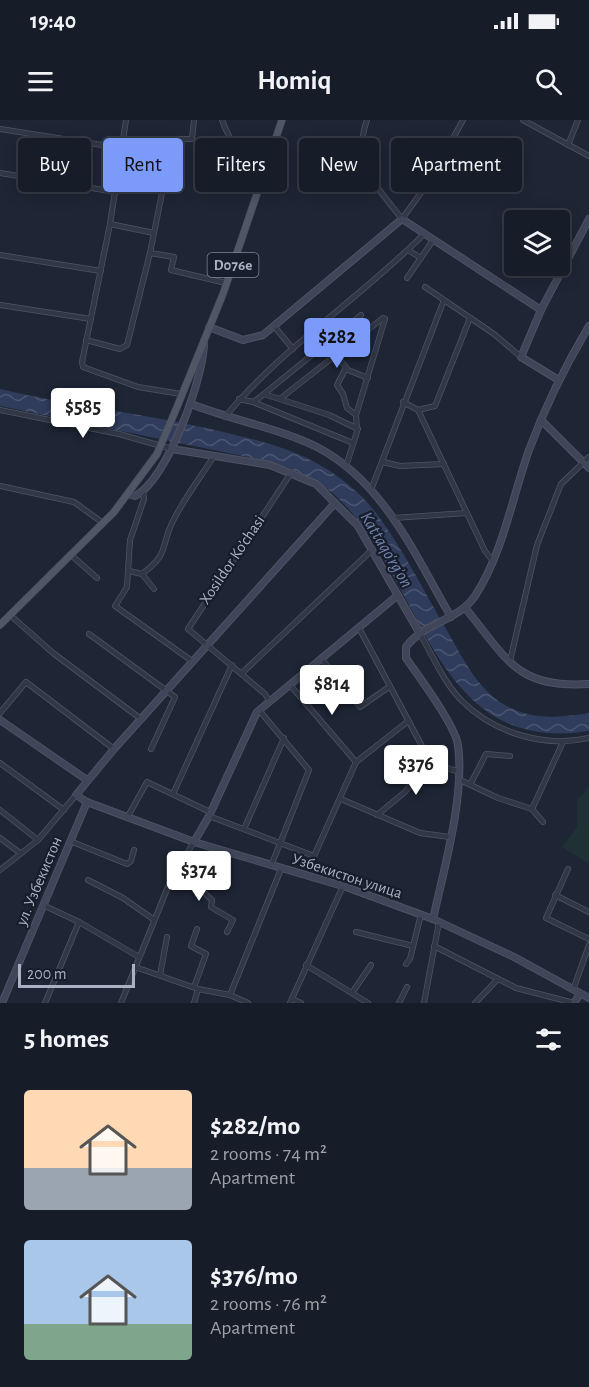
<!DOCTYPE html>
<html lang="en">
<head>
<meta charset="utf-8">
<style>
	:root { --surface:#161c28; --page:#232934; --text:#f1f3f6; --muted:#9ea1a8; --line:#353a45; --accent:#7b9af9 }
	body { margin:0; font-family:"Alegreya Sans",sans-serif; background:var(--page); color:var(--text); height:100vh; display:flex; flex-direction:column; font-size:22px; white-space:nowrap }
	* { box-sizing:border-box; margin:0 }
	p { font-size:20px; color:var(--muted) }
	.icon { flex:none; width:33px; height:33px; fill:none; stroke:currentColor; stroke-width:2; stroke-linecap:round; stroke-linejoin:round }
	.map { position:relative; height:883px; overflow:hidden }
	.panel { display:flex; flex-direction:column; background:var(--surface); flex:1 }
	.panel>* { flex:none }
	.guide { position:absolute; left:18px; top:18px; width:554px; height:54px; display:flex; gap:12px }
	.buttons { position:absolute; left:504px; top:90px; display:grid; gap:12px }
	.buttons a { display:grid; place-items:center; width:66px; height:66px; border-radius:6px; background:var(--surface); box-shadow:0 3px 15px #0003,0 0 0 2px var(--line); font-size:30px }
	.scale { position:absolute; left:18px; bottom:15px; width:117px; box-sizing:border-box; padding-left:6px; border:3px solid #abb1c3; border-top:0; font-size:16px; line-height:21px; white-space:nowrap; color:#abb1c3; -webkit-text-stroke:4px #171d2a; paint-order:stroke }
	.price { position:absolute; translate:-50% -51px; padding:0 14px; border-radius:6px; background:#fff; color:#222; font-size:20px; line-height:39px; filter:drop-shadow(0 2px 3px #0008) }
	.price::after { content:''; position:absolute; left:50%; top:36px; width:18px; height:14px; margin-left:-9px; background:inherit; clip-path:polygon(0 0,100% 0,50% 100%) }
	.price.active { background:var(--accent); color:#111 }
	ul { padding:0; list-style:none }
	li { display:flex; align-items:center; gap:18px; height:150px; padding:0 24px }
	li span { display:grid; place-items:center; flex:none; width:168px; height:120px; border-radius:6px; color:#555 }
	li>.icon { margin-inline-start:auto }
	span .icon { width:72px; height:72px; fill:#fffc; stroke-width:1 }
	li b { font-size:26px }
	h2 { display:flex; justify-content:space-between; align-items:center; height:72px; padding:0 24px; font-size:26px }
	.tag { padding:0 21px; border-radius:6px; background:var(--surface); box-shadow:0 3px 15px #0003,0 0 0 2px var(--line); font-size:21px; line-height:54px }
	.tag.active { background:var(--accent); color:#111 }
	.status { display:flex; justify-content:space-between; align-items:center; height:42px; padding:0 30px; background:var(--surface); direction:ltr }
	.status svg { height:16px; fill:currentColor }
	header { display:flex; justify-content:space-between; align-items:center; height:78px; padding:0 24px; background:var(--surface); font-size:27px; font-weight:700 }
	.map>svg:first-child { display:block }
	.green { fill:#203136 }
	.water { fill:url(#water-waves) }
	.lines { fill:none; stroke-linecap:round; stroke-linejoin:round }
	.street-casing { stroke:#4f5464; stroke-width:6 }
	.secondary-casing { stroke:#4f5464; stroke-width:8 }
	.primary-casing { stroke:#3b404f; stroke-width:8 }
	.street { stroke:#323746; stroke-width:4.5 }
	.secondary { stroke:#404559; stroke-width:6 }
	.primary { stroke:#4f5666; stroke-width:7 }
	.primary-bridge-casing { stroke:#3b404f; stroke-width:8; stroke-linecap:butt }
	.primary-bridge { stroke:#4f5666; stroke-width:7 }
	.labels { text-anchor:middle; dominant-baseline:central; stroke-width:4.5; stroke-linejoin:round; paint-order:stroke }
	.shield { fill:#171d2a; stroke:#7f8595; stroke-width:1.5 }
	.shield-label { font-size:15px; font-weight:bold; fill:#abb1c3 }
	.street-label { font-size:16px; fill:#abb1c3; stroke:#171d2a }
	.water-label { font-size:18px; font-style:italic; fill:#7384ac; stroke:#171d2a }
</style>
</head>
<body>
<div class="status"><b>19:40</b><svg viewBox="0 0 49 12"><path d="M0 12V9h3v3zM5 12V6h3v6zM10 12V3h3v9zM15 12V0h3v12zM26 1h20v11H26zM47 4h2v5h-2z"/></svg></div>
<header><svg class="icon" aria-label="menu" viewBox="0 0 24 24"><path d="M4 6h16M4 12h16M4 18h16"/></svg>Homiq<svg class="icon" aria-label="search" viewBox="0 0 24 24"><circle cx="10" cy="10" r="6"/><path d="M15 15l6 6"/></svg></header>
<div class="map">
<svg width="589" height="883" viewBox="0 0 589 883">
	<defs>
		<pattern id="water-waves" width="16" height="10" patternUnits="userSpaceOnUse" patternTransform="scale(1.5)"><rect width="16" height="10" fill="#303c5b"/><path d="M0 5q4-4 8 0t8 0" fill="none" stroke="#4b5671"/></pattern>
	</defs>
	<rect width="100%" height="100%" fill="#1e2535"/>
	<path class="green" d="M 589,667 L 589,743 L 562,727 L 577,707 L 577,680 Z"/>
	<path class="water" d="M 0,269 C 68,285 138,293 206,308 C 266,322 315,331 361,376 C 390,404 421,466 442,502 C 461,533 477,574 513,589 C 537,600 564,597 589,593 L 589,611 C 434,636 425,466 342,382 C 323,362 297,350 272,342 L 0,286 Z"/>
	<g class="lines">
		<defs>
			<g id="street">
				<path d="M 126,0 L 110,104 L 82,242 L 83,247 L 138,267 L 181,274"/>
				<path d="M 222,0 C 231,25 243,39 264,54"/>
				<path d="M 367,0 C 351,45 377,66 402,99 L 428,63 L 463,0"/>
				<path d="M 523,0 L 589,36"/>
				<path d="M 0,9 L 121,28"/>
				<path d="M 124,19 L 172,23 L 177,19 L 192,19 L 194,0"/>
				<path d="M 568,25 L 578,0"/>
				<path d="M 0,53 L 116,72"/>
				<path d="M 224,59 L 230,36 L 237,30"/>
				<path d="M 110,104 L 154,113"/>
				<path d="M 408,130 L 421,138"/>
				<path d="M 150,133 L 174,137 L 171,150 L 226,163"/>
				<path d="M 0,135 L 101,151"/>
				<path d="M 407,158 L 434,119"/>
				<path d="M 425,167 L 494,214 L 521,237"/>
				<path d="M 0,185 L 91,199"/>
				<path d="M 274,206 L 293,229"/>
				<path d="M 86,220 L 120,229 L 127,225 L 150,133 L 172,23"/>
				<path d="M 327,223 L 348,250 L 368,258"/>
				<path d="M 346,248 L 337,265 L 343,274 L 347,288 L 356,295"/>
				<path d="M 264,274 L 329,295 L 358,309"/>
				<path d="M 281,278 L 383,198 L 385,199"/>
				<path d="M 239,279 L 253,282 L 259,278 L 361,195"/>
				<path d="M 253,282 L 353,323"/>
				<path d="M 403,282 L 418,290 L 485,431 L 492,440"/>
				<path d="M 0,290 L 119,314 L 172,329"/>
				<path d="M 418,290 L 435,286 L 470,198"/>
				<path d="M 225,297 C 282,227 361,178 425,113"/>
				<path d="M 383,342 L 400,346 L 444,344"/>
				<path d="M 346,346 L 357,312 L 356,295 L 385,199"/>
				<path d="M 0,366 L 74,382 L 103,403"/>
				<path d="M 371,370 L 444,180"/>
				<path d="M 143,371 L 144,379 L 130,420 L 127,467 L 115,486 L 192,541"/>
				<path d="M 393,398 L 467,393"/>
				<path d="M 71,435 L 97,458"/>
				<path d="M 129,451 L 142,454 C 170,433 160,428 172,403 C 183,380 200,358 214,336"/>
				<path d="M 142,454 L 154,469"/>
				<path d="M 10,495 L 53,533 L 141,599"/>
				<path d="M 359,508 L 423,628 L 449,649 L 458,651"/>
				<path d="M 89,514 L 175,577 L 151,629"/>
				<path d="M 420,514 C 433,536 444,563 462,581 C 494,613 544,628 589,618"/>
				<path d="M 322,539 L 360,587 L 389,567"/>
				<path d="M 510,541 L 537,425 L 561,364 L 589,337"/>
				<path d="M 242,553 L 373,429"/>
				<path d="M 290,565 L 356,642"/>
				<path d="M 270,582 L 265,574 L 188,509 L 291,353"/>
				<path d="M 259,590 L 309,650 L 271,746"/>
				<path d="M 0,593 L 26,562 L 114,629"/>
				<path d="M 0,643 L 64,690"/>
				<path d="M 458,659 L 498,678 L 532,689 L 543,702"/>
				<path d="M 471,663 L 486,634 L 510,636"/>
				<path d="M 173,674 L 232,545"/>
				<path d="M 341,679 L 420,713 L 450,717"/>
				<path d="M 532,689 L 563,622"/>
				<path d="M 0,690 L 38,720"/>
				<path d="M 377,695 L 405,672 L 433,636"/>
				<path d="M 209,696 L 314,736 L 356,642 L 407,602"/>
				<path d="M 127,698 L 147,662 L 210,692"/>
				<path d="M 244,709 L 284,618"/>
				<path d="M 0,718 L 20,733"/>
				<path d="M 70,721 L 127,744 L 131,741 L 134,730"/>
				<path d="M 568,749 L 546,798 L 589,819"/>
				<path d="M 0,750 L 38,720 L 76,675"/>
				<path d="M 172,757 L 201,770 L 212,780 L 211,787 L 233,800 L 227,812"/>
				<path d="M 88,760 L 123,778 L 153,799"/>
				<path d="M 555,775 L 589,792"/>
				<path d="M 43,785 L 79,802 L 139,837"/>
				<path d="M 356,812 L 413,826"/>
				<path d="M 434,826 L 516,868 L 574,883"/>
				<path d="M 406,844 L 410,839 L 421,794"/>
				<path d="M 306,845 L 368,883"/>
				<path d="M 135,847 L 198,869 L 230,875"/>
				<path d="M 160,855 L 167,817"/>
				<path d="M 194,867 L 206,834 L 191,826 L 197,809"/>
				<path d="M 573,870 L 589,825"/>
				<path d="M 352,873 L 371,845"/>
				<path d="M 292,879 L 301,883"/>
				<path d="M 45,883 L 79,802"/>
				<path d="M 121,883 L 172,757 L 194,722"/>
				<path d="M 194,883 L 198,869"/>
				<path d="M 248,883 L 230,875 L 281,749"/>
				<path d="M 290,883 L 343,766"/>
				<path d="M 399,883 L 407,867"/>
				<path d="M 424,883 L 439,802"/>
				<path d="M 475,883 L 498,859"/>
			</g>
			<g id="secondary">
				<path d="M 209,207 L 243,220 L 263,215 L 402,99 L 541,190"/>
				<path d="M 557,259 L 521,237 L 541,190 L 589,99"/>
				<path d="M 191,284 C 232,300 278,308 317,327 C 384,362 415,435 451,497"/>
				<path d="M 541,300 L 589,348"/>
				<path d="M 172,329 L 270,345 L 316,364 L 358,406 L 420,514"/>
				<path d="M 128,374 L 135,376 C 167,361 205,255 204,221"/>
				<path d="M 335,383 L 114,629 L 76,675 L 87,682 L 194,722 L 346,767 L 433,799 L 514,837 L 589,878"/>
				<path d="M 466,489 C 507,539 517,569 589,564"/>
				<path d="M 0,600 L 87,660"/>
				<path d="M 194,722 L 209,696 L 257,592 L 398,475"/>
				<path d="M 433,799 C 444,749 465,676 458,625 C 455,605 419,557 406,538 L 406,527 C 423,503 458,501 475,476 C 503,433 512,378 529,330 C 546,284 564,248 589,206"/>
				<path d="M 2,883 L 87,682"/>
				<path d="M 574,883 L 580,874"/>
			</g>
			<g id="primary">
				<path d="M 177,287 L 223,174 L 282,0"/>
				<path d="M 0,505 L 114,392 L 157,334"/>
			</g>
		</defs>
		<use href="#street" class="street-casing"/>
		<use href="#secondary" class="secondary-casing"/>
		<use href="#primary" class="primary-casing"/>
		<use href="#street" class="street"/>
		<use href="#secondary" class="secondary"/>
		<use href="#primary" class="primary"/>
		<defs>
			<path id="primary-bridge" d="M 157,334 L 177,287"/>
		</defs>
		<use href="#primary-bridge" class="primary-bridge-casing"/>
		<use href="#primary-bridge" class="primary-bridge"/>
	</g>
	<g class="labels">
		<rect class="shield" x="207.5" y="133" width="51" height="24" rx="4.5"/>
		<g class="shield-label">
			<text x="233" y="145">D076e</text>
		</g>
		<g class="street-label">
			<text transform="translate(232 440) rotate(-56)">Xosildor Ko’chasi</text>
			<text transform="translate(347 756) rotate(18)">Узбекистон улица</text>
			<text transform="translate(39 761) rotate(-67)">ул. Узбекистон</text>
		</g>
		<g class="water-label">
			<text transform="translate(386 430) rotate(59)">Kattaqo'rg'on</text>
		</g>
	</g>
</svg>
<div class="buttons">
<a><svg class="icon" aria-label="layers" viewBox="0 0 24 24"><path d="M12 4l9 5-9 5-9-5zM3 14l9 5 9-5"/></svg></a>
</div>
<div class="scale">200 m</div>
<b class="price active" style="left:337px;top:249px">$282</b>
<b class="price" style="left:83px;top:319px">$585</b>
<b class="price" style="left:332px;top:596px">$814</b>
<b class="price" style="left:416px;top:676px">$376</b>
<b class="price" style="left:199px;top:782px">$374</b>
<div class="guide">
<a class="tag">Buy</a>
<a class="tag active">Rent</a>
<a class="tag">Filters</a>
<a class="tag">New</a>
<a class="tag">Apartment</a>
</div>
</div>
<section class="panel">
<h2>5 homes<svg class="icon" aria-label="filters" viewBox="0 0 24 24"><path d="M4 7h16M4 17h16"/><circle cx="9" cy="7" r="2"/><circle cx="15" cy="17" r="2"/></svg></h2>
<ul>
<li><span style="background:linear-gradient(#ffd9b3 65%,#9aa5b1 0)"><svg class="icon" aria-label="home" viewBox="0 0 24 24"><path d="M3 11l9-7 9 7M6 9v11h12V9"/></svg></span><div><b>$282/mo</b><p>2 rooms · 74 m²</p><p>Apartment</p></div></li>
<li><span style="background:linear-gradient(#a9c7e8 70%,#7fa58c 0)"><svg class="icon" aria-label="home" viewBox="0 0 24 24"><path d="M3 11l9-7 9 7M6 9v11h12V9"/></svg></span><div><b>$376/mo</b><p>2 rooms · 76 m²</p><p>Apartment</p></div></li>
</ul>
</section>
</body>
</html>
